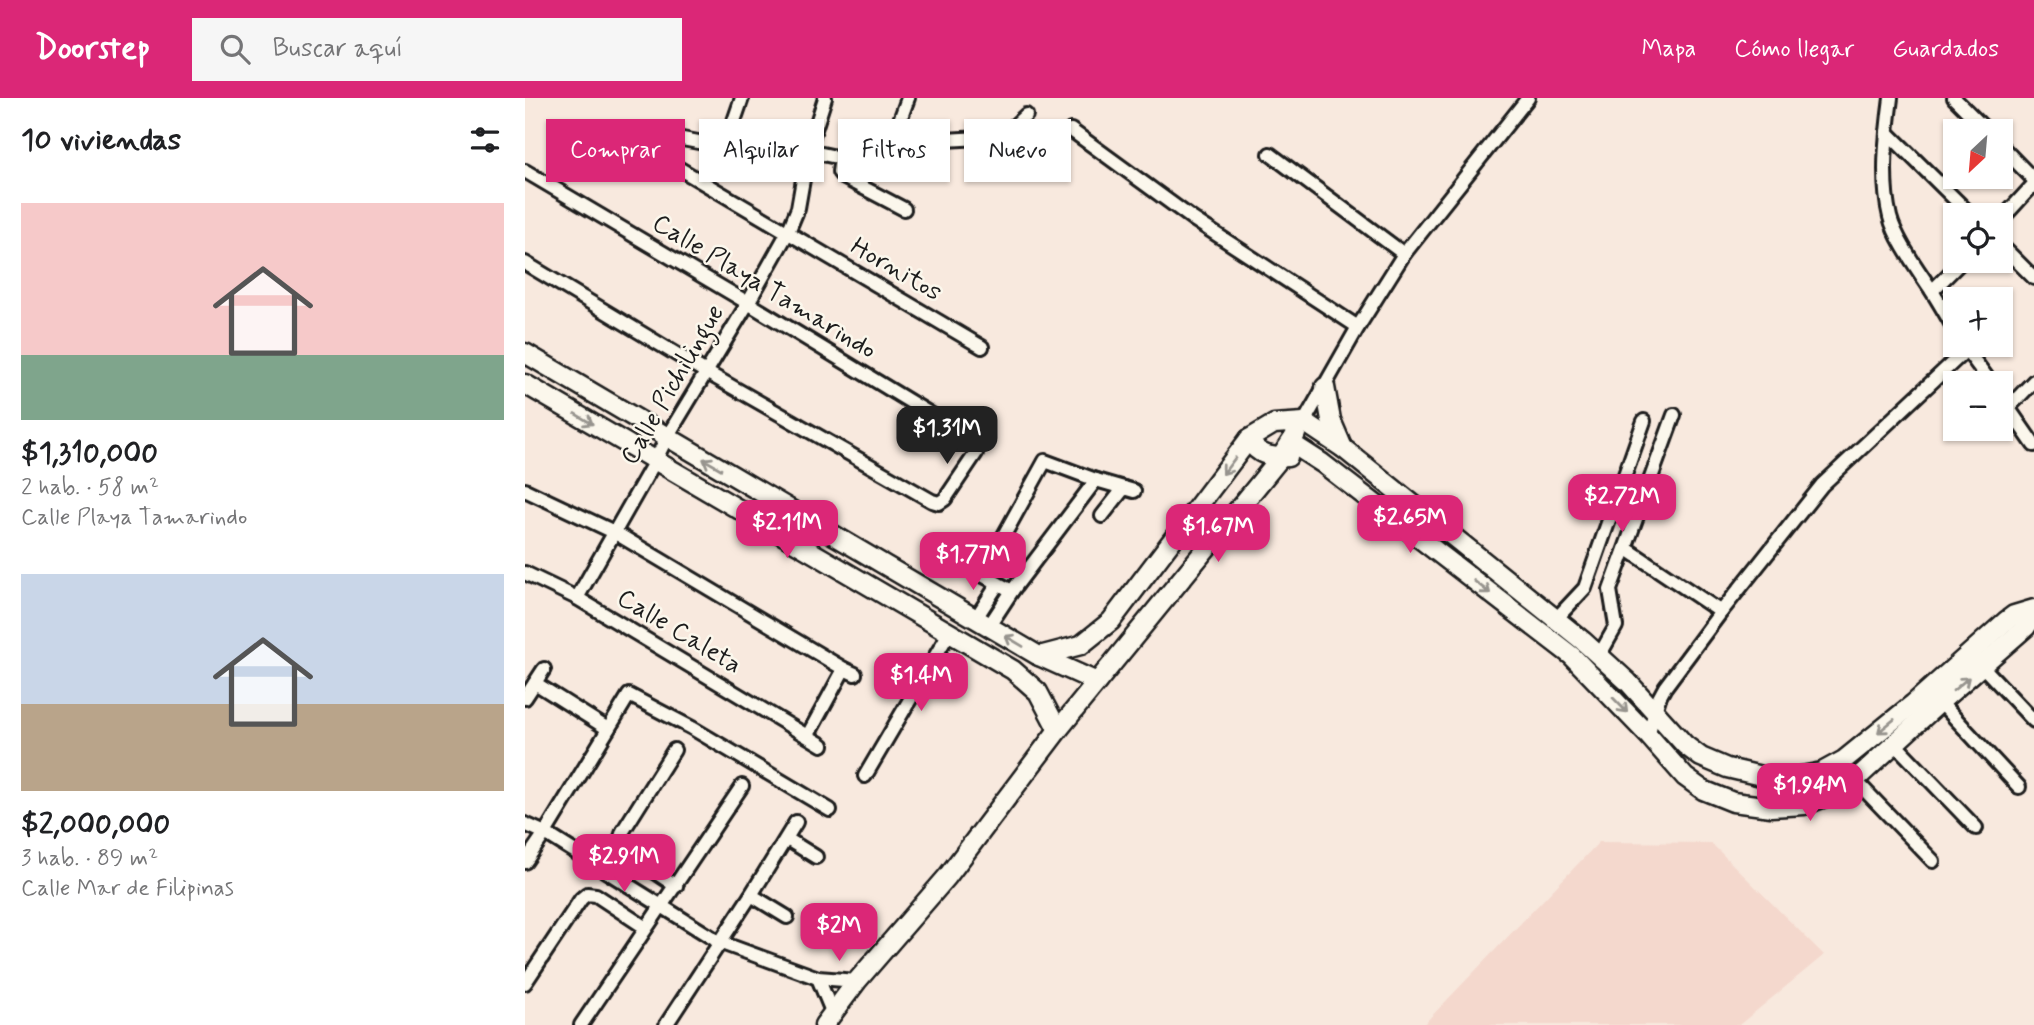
<!DOCTYPE html>
<html lang="es">
<head>
<meta charset="utf-8">
<style>
	:root { --surface:#fff; --page:#f6f6f6; --text:#202124; --muted:#757577; --accent:#db2777 }
	body { margin:0; font-family:Mynerve,sans-serif; background:var(--page); color:var(--text); height:100vh; display:flex; flex-direction:column; font-size:26px; white-space:nowrap }
	* { box-sizing:border-box; margin:0 }
	p { font-size:23px; color:var(--muted) }
	.icon { flex:none; width:38px; height:38px; fill:none; stroke:currentColor; stroke-width:2; stroke-linecap:round; stroke-linejoin:round }
	.map { position:relative; flex:1; overflow:hidden }
	.panel { display:flex; flex-direction:column; background:var(--surface); width:525px }
	.panel>* { flex:none }
	.hud { position:absolute; left:21px; top:21px; width:665px; height:63px; display:flex; gap:14px }
	.needle { width:46px; rotate:206deg }
	.tools { position:absolute; left:1418px; top:21px; display:grid; gap:14px }
	.tools a { display:grid; place-items:center; width:70px; height:70px; border-radius:0px; background:var(--surface); box-shadow:0 2px 5px #0004; font-size:35px }
	.price { position:absolute; translate:-50% -60px; padding:0 16px; border-radius:14px; background:var(--accent); color:#fff; font-size:23px; line-height:46px; filter:drop-shadow(0 2px 4px #0008) }
	.price::after { content:''; position:absolute; left:50%; top:42px; width:21px; height:16px; margin-left:-10px; background:inherit; clip-path:polygon(0 0,100% 0,50% 100%) }
	.price.active { background:#222; color:#fff }
	ul { padding:0; list-style:none }
	li { display:grid; align-content:center; gap:14px; height:371px; padding:0 21px }
	li span { display:grid; place-items:center; height:217px; border-radius:0px; color:#555 }
	li>.icon { margin-inline-start:auto }
	span .icon { width:126px; height:126px; fill:#fffc; stroke-width:1 }
	li b { font-size:30px }
	h2 { display:flex; justify-content:space-between; align-items:center; height:84px; padding:0 21px; font-size:30px }
	.pill { padding:0 24px; border-radius:0px; background:var(--surface); box-shadow:0 2px 5px #0004; font-size:24px; line-height:63px }
	.pill.active { background:var(--accent); color:#fff }
	header { display:flex; align-items:center; gap:42px; box-sizing:border-box; height:98px; padding:0 35px; background:var(--accent); color:#fff }
	header strong { font-size:33px }
	nav { display:flex; gap:38px; margin-inline-start:auto; font-size:24px }
	.search { width:490px; height:63px; background:var(--page); display:flex; align-items:center; gap:18px; box-sizing:border-box; padding:0 24px; border-radius:0px; color:var(--muted); font-size:26px }
	main { display:flex; flex:1; min-height:0 }
	.map>svg:first-child { display:block }
	.built { fill:#f4d8cd }
	.lines { fill:none; stroke-linecap:round; stroke-linejoin:round }
	.street-casing { stroke:#1c1c1c; stroke-width:18 }
	.secondary-casing { stroke:#1c1c1c; stroke-width:23 }
	.street { stroke:#fbf7ec; stroke-width:12 }
	.secondary { stroke:#fbf7ec; stroke-width:18 }
	.oneway { stroke:#97948e }
	.labels { text-anchor:middle; dominant-baseline:central; stroke-width:5; stroke-linejoin:round; paint-order:stroke }
	.street-label { font-size:26px; fill:#1c1c1c; stroke:#fbf7ec }
</style>
</head>
<body>
<header>
<strong>Doorstep</strong>
<div class="search"><svg class="icon" aria-label="search" viewBox="0 0 24 24"><circle cx="10" cy="10" r="6"/><path d="M15 15l6 6"/></svg>Buscar aquí</div>
<nav><a>Mapa</a><a>Cómo llegar</a><a>Guardados</a></nav>
</header>
<main>
<section class="panel">
<h2>10 viviendas<svg class="icon" aria-label="filters" viewBox="0 0 24 24"><path d="M4 7h16M4 17h16"/><circle cx="9" cy="7" r="2"/><circle cx="15" cy="17" r="2"/></svg></h2>
<ul>
<li><span style="background:linear-gradient(#f6c9c9 70%,#7fa58c 0)"><svg class="icon" aria-label="home" viewBox="0 0 24 24"><path d="M3 11l9-7 9 7M6 9v11h12V9"/></svg></span><div><b>$1,310,000</b><p>2 hab. · 58 m²</p><p>Calle Playa Tamarindo</p></div></li>
<li><span style="background:linear-gradient(#c9d6e8 60%,#b9a48a 0)"><svg class="icon" aria-label="home" viewBox="0 0 24 24"><path d="M3 11l9-7 9 7M6 9v11h12V9"/></svg></span><div><b>$2,000,000</b><p>3 hab. · 89 m²</p><p>Calle Mar de Filipinas</p></div></li>
</ul>
</section>
<div class="map">
<svg width="1509" height="927" viewBox="0 0 1509 927">
	<rect width="100%" height="100%" fill="#f8e9de"/>
	<filter id="ink" filterUnits="userSpaceOnUse"><feTurbulence type="fractalNoise" baseFrequency=".0143" numOctaves="2"/><feDisplacementMap in="SourceGraphic" scale="14" xChannelSelector="R" yChannelSelector="G"/><feConvolveMatrix kernelMatrix="1 2 1 2 8 2 1 2 1" color-interpolation-filters="sRGB"/></filter>
	<g filter="url(#ink)">
		<path class="built" d="M 1074,744 L 1186,745 L 1299,857 L 1214,927 L 898,927 Z"/>
		<g class="lines">
			<defs>
				<g id="street">
					<path d="M 1366,0 C 1361,37 1356,83 1365,119 C 1371,142 1392,170 1405,190 C 1414,204 1422,218 1430,232"/>
					<path d="M 1429,0 L 1462,33"/>
					<path d="M 546,32 L 668,121 L 833,229"/>
					<path d="M 1362,34 L 1446,117"/>
					<path d="M 99,38 L 457,249"/>
					<path d="M 152,40 L 200,49 L 283,53 L 316,60 L 362,49 L 401,43 L 456,40 L 475,36 L 487,30 L 501,17"/>
					<path d="M 1475,47 L 1509,82"/>
					<path d="M 200,49 L 217,0"/>
					<path d="M 362,49 L 367,44 L 383,0"/>
					<path d="M 745,56 L 879,156"/>
					<path d="M 316,60 L 314,74 L 318,79 L 379,111"/>
					<path d="M 0,73 L 223,205 L 448,342 L 452,348 L 451,355 L 420,401 L 414,405 L 407,403 L 181,274 L 0,165"/>
					<path d="M 1475,123 L 1509,86"/>
					<path d="M 1475,146 L 1509,180"/>
					<path d="M 1407,193 L 1437,163"/>
					<path d="M 1438,247 L 1466,285"/>
					<path d="M 1475,298 L 1509,347"/>
					<path d="M 1483,310 L 1509,283"/>
					<path d="M 779,324 L 833,229 L 879,156 L 1003,0"/>
					<path d="M 0,392 L 89,434 L 319,571 L 330,576"/>
					<path d="M 577,418 L 599,390"/>
					<path d="M 1102,451 L 1196,514"/>
					<path d="M 0,475 L 52,500 L 297,647"/>
					<path d="M 487,493 L 457,477 L 520,363 L 571,382 L 609,393"/>
					<path d="M 52,500 L 130,363 L 142,339 L 223,205 L 263,134 L 273,110 L 283,53 L 300,0"/>
					<path d="M 451,520 L 473,486"/>
					<path d="M 1030,522 L 1060,490 L 1119,323"/>
					<path d="M 464,528 L 487,493 L 571,382"/>
					<path d="M 1074,558 L 1091,528 L 1085,492 L 1149,317"/>
					<path d="M 1457,568 L 1509,623"/>
					<path d="M 10,585 L 83,631"/>
					<path d="M 0,600 L 19,571"/>
					<path d="M 1415,604 L 1494,689"/>
					<path d="M 283,637 L 319,571"/>
					<path d="M 1123,637 L 1134,600 L 1140,589 L 1196,514 L 1297,387 L 1441,252"/>
					<path d="M 1370,646 L 1451,730"/>
					<path d="M 149,652 L 98,733 L 94,745 L 99,753 L 151,788"/>
					<path d="M 340,678 L 424,535"/>
					<path d="M 1330,682 L 1408,763"/>
					<path d="M 0,726 L 20,735 L 194,844 L 293,880 L 332,883"/>
					<path d="M 262,741 L 291,759"/>
					<path d="M 0,764 L 20,735 L 104,597 L 167,630 L 305,712"/>
					<path d="M 226,797 L 262,819"/>
					<path d="M 293,880 L 308,916"/>
					<path d="M 0,885 L 56,801 L 62,796 L 71,797 L 121,830"/>
					<path d="M 56,927 L 217,688"/>
					<path d="M 141,927 L 226,797 L 271,724"/>
				</g>
				<g id="secondary">
					<path d="M 0,255 L 514,558 L 572,584"/>
					<path d="M 0,286 L 488,572 L 513,594 L 533,632"/>
					<path d="M 800,289 L 806,322 L 818,350"/>
					<path d="M 779,324 L 818,350 L 1058,543 L 1103,584 L 1160,647 L 1176,659 L 1202,670 L 1245,680 L 1272,679 L 1297,674 L 1319,662 L 1388,606 L 1481,523 L 1489,517 L 1509,511"/>
					<path d="M 724,341 C 731,357 747,360 763,359"/>
					<path d="M 766,345 L 797,365 L 1047,558 L 1123,637 L 1160,679 L 1178,692 L 1208,704 L 1246,709 L 1279,707 L 1308,696 L 1330,682 L 1415,604 L 1501,529 L 1509,517"/>
					<path d="M 514,558 L 556,547 L 586,523 L 724,341 L 749,326 L 779,324"/>
					<path d="M 299,927 L 332,883 L 422,779 L 533,632 L 756,359 L 771,336"/>
				</g>
			</defs>
			<use href="#street" class="street-casing"/>
			<use href="#secondary" class="secondary-casing"/>
			<use href="#street" class="street"/>
			<use href="#secondary" class="secondary"/>
		</g>
		<defs><path id="oneway-shaft" d="M-6 0H5M1.5-3L5.5 0L1.5 3" fill="none" stroke-width="1.6" stroke-linecap="round" stroke-linejoin="round" transform="scale(1.75)"/></defs>
		<g class="oneway">
			<use href="#oneway-shaft" transform="translate(59 321) rotate(31)"/>
			<use href="#oneway-shaft" transform="translate(187 366) rotate(-150)"/>
			<use href="#oneway-shaft" transform="translate(704 368) rotate(127)"/>
			<use href="#oneway-shaft" transform="translate(957 489) rotate(38)"/>
			<use href="#oneway-shaft" transform="translate(489 543) rotate(-149)"/>
			<use href="#oneway-shaft" transform="translate(1436 586) rotate(-40)"/>
			<use href="#oneway-shaft" transform="translate(1095 607) rotate(46)"/>
			<use href="#oneway-shaft" transform="translate(1361 628) rotate(141)"/>
		</g>
	</g>
	<g class="labels">
		<g class="street-label">
			<text transform="translate(371 172) rotate(30)">Hornitos</text>
			<text transform="translate(239 189) rotate(31)">Calle Playa Tamarindo</text>
			<text transform="translate(148 287) rotate(-60)">Calle Pichilingue</text>
			<text transform="translate(154 534) rotate(31)">Calle Caleta</text>
		</g>
	</g>
</svg>
<div class="tools">
<a><svg class="needle" viewBox="-14 -14 28 28"><path d="M0-13l5 13h-10z" fill="#e53935"/><path d="M0 13l5-13h-10z" fill="#757577"/></svg></a>
<a><svg class="icon" aria-label="locate" viewBox="0 0 24 24"><circle cx="12" cy="12" r="6"/><path d="M12 2v4M12 18v4M2 12h4M18 12h4"/></svg></a>
<a>+</a>
<a>−</a>
</div>
<b class="price active" style="left:422px;top:368px">$1.31M</b>
<b class="price" style="left:1097px;top:436px">$2.72M</b>
<b class="price" style="left:885px;top:457px">$2.65M</b>
<b class="price" style="left:262px;top:462px">$2.11M</b>
<b class="price" style="left:693px;top:466px">$1.67M</b>
<b class="price" style="left:448px;top:494px">$1.77M</b>
<b class="price" style="left:396px;top:615px">$1.4M</b>
<b class="price" style="left:1285px;top:725px">$1.94M</b>
<b class="price" style="left:99px;top:796px">$2.91M</b>
<b class="price" style="left:314px;top:865px">$2M</b>
<div class="hud">
<a class="pill active">Comprar</a>
<a class="pill">Alquilar</a>
<a class="pill">Filtros</a>
<a class="pill">Nuevo</a>
</div>
</div>
</main>
</body>
</html>
